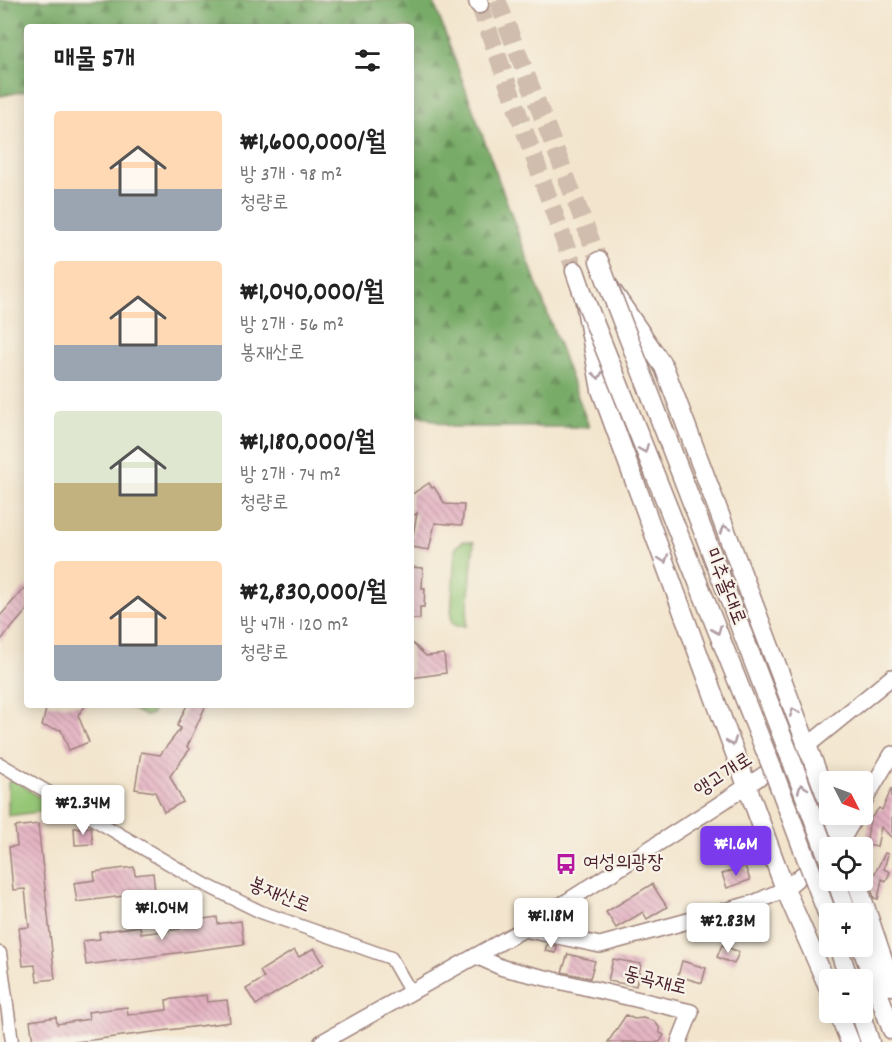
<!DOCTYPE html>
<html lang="ko">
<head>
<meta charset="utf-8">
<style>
	:root { --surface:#fff; --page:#f2f2f2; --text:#222; --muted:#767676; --accent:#7c3aed }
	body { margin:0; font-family:Dekko,"Poor Story",sans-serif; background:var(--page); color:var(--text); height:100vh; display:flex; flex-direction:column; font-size:22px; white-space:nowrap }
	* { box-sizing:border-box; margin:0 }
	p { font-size:20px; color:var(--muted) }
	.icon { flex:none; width:33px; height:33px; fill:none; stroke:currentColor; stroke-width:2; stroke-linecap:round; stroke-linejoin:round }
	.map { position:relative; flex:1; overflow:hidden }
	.panel { position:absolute; left:24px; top:24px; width:390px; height:684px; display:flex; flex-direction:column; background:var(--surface); border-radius:6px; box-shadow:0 3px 15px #0003 }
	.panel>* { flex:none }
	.needle { width:39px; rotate:132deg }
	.fabs { position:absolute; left:819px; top:771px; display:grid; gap:12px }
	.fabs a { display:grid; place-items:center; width:54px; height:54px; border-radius:6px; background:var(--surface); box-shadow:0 3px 15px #0003; font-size:30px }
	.price { position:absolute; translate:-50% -51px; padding:0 14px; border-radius:6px; background:#fff; color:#222; font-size:20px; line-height:39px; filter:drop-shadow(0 2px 3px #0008) }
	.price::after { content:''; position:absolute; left:50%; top:36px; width:18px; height:14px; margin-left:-9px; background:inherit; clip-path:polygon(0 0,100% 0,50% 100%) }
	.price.active { background:var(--accent); color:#fff }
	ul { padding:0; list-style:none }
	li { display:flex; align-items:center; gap:18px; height:150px; padding:0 30px }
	li span { display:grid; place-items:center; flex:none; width:168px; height:120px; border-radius:6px; color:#555 }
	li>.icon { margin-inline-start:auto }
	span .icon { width:72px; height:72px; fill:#fffc; stroke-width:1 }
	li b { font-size:26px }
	h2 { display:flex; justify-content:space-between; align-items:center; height:72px; padding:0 30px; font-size:26px }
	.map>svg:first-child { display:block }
	.forest { fill:url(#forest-firs); stroke:#616549; stroke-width:1.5 }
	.green { fill:#95c676; stroke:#707250; stroke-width:1.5 }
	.building { fill:url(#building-back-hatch) }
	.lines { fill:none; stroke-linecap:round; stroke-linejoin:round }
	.secondary-tunnel { stroke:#d1bdad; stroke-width:18; stroke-dasharray:18 9; stroke-linecap:butt }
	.minor-casing { stroke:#9e827c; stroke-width:15 }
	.tertiary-casing { stroke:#9e827c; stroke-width:18 }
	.secondary-casing { stroke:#9e827c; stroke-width:21 }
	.minor { stroke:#fff; stroke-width:12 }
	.tertiary { stroke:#fff; stroke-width:15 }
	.secondary { stroke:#fff; stroke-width:18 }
	.secondary-bridge-casing { stroke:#9e827c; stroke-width:21; stroke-linecap:butt }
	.secondary-bridge { stroke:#fff; stroke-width:18 }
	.oneway { stroke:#ae9aa0 }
	.labels { text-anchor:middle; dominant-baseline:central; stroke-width:4.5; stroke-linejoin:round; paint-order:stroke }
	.street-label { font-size:20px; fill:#4a1f2b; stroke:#f7f3e8 }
	.poi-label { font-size:20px; fill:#4a1f2b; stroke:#f7f3e8; text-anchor:start }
</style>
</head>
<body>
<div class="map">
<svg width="892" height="1042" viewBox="0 0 892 1042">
	<defs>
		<pattern id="forest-firs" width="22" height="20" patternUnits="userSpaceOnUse" patternTransform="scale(1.5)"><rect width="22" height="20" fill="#78ab67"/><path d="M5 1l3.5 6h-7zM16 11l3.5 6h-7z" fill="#648b55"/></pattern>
		<pattern id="building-back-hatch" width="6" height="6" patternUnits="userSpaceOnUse" patternTransform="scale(1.5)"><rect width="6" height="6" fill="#e4b2c2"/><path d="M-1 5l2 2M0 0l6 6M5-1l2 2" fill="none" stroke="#bb909e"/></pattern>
	</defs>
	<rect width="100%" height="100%" fill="#f7f3e8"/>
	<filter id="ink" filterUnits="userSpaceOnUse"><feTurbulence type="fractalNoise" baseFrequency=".0167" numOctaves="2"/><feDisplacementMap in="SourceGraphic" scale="12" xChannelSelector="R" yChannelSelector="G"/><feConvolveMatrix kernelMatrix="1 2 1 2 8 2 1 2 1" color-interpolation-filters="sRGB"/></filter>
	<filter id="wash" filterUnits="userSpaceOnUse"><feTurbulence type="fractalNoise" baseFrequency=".008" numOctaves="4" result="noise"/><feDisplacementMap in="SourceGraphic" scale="24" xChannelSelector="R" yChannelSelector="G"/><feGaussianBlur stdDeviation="1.35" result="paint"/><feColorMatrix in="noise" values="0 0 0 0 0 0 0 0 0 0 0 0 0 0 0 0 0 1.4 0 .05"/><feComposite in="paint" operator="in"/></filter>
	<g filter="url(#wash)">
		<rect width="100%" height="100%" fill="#f3e5cd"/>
		<path class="forest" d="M 0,0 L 433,0 L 589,427 L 451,427 L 411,412 L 411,27 L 27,27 L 27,91 L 0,96 Z"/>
		<g class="green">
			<path d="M 463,541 L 474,542 L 466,626 L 456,626 L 452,623 L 451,617 L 455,550 L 457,546 Z"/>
			<path d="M 125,705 L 156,705 L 151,715 L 145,716 Z"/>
			<path d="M 14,779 L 44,801 L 45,811 L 8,816 L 8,782 Z"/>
		</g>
		<g id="blocks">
			<g class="building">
				<path d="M 429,483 L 432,488 L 434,487 L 445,504 L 464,505 L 462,525 L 435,523 L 429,550 L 411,547 L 417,513 L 411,517 L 411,495 Z"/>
				<path d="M 411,567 L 423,568 L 422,588 L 425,588 L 424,607 L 420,607 L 420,619 L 411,619 Z"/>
				<path d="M 27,585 L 27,610 L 0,641 L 0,616 Z"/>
				<path d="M 411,642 L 426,656 L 444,654 L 446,673 L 411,678 Z"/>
				<path d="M 47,705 L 86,705 L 78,715 L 89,742 L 69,750 L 61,730 L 42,726 Z"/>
				<path d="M 187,705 L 206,705 L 187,747 L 190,749 L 170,776 L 183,802 L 164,812 L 155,792 L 135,789 L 141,752 L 160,755 L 181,728 L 177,726 Z"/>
				<path d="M 892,788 L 892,838 L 881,827 L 877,847 L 866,845 L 870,819 L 879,808 L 882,810 Z"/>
				<path d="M 38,824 L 55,979 L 37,981 L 35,965 L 23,966 L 19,928 L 29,927 L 25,889 L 13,890 L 9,847 L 17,846 L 15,827 Z"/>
				<path d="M 91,827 L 93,844 L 75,845 L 74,828 Z"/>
				<path d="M 885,853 L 888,854 L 884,869 L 890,872 L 886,881 L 882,879 L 878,899 L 874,898 L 871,888 L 873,877 Z"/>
				<path d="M 745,866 L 750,880 L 727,888 L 722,874 Z"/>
				<path d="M 134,867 L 135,875 L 153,873 L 155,892 L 77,902 L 74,883 L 95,880 L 94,872 Z"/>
				<path d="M 652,884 L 667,907 L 647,919 L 643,912 L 616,928 L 606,912 Z"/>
				<path d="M 217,917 L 218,924 L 241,921 L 244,944 L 86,965 L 83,941 L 100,939 L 99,932 L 140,926 L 141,934 L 180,929 L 181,922 Z"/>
				<path d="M 547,944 L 557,946 L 556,953 L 545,951 Z"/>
				<path d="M 722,945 L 739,952 L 734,964 L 717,957 Z"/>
				<path d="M 314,948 L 324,964 L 256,1005 L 246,989 L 264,978 L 260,971 L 294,950 L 299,957 Z"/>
				<path d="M 568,954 L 595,961 L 590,978 L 562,972 Z"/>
				<path d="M 613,959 L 641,964 L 636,986 L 608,981 Z"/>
				<path d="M 682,961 L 706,968 L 702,983 L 678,976 Z"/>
				<path d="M 206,995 L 207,1002 L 227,1000 L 230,1022 L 76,1042 L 33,1042 L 30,1021 L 56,1017 L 57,1024 L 89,1019 L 88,1012 L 127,1007 L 128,1015 L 167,1010 L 166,1000 Z"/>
				<path d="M 626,1015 L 634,1019 L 643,1018 L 654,1021 L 659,1027 L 660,1033 L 664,1035 L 660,1042 L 608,1042 Z"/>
			</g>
		</g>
	</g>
	<g filter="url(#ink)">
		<use href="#blocks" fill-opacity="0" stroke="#9e827c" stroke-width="1.5"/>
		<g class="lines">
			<g class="secondary-tunnel">
				<path d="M 497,0 L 599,261"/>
				<path d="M 479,4 L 575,271"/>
			</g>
			<defs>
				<g id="minor">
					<path d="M 0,764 L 204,884 L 261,912 L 391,958 L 411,993"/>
					<path d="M 0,953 L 12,1042"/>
				</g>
				<g id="tertiary">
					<path d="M 862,805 L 892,754"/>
					<path d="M 835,846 L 842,840 L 857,814"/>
					<path d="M 524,929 L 600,945 L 754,903 L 785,889 L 830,851"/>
					<path d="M 476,956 L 503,968 L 691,1012 L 679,1042"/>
					<path d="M 322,1042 L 524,929 L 715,807 L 807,746 L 892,677"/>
				</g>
				<g id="secondary">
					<path d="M 478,0 L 479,4"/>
					<path d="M 599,261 L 608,285 L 664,367 L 830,806"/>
					<path d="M 575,271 L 584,297 L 601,390 L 785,889 L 830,991"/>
					<path d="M 833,814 L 845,848"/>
					<path d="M 836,880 L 848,914"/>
					<path d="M 856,880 L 892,986"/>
					<path d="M 838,946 L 849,980"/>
					<path d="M 861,946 L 892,1030"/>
					<path d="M 838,1012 L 850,1042"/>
					<path d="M 860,1012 L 870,1042"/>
				</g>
			</defs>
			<use href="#minor" class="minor-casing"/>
			<use href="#tertiary" class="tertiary-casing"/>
			<use href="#secondary" class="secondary-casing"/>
			<use href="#minor" class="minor"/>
			<use href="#tertiary" class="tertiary"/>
			<use href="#secondary" class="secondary"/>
			<defs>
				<g id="secondary-bridge">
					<path d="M 608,285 L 791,759 L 830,863"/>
					<path d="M 584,297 L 773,770 L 830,921"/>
				</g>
			</defs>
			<use href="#secondary-bridge" class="secondary-bridge-casing"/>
			<use href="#secondary-bridge" class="secondary-bridge"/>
		</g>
		<defs><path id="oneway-chevron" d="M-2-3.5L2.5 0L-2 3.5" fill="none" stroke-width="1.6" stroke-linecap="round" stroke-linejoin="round" transform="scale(1.5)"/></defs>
		<g class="oneway">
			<use href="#oneway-chevron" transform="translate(598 375) rotate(80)"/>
			<use href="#oneway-chevron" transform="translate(644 449) rotate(68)"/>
			<use href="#oneway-chevron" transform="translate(725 529) rotate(-111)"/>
			<use href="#oneway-chevron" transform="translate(664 559) rotate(70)"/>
			<use href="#oneway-chevron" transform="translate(717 630) rotate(68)"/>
			<use href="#oneway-chevron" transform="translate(794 712) rotate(-111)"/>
			<use href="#oneway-chevron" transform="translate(732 742) rotate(70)"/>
			<use href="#oneway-chevron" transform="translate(802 788) rotate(-110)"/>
		</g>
	</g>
	<defs>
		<symbol id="bus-bare" viewBox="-9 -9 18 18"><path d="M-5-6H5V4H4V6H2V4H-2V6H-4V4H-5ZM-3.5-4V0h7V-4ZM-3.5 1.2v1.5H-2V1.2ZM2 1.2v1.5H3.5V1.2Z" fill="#b5179e" stroke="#f7f3e8" stroke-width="2.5" paint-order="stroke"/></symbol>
	</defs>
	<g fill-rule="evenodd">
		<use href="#bus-bare" x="551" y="849" width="30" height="30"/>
	</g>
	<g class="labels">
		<g class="street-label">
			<text transform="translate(724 587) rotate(68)">미추홀대로</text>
			<text transform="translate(724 776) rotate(-33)">앵고개로</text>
			<text transform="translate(279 896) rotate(22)">봉재산로</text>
			<text transform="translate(655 982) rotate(14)">동곡재로</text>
		</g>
		<g class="poi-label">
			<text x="583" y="864">여성의광장</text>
		</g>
	</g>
</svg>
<div class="fabs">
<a><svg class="needle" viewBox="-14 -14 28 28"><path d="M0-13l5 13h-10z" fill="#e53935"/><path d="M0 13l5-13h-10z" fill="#767676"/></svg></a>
<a><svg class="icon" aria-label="locate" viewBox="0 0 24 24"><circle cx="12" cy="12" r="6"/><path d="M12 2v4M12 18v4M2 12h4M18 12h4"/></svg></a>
<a>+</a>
<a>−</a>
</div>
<b class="price" style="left:83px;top:836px">₩2.34M</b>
<b class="price active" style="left:736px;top:877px">₩1.6M</b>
<b class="price" style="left:162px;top:941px">₩1.04M</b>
<b class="price" style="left:551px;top:949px">₩1.18M</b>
<b class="price" style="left:728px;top:954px">₩2.83M</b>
<section class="panel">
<h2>매물 5개<svg class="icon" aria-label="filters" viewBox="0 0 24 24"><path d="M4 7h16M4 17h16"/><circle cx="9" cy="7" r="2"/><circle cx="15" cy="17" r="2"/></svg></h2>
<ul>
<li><span style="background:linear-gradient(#ffd9b3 65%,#9aa5b1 0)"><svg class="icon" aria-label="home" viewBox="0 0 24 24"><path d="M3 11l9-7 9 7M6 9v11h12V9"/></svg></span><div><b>₩1,600,000/월</b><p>방 3개 · 98 m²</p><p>청량로</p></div></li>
<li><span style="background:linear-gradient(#ffd9b3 70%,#9aa5b1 0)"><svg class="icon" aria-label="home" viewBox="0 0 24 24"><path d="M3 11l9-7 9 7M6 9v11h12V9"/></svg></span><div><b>₩1,040,000/월</b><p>방 2개 · 56 m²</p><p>봉재산로</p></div></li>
<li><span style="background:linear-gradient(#dfe7d0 60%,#c2b280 0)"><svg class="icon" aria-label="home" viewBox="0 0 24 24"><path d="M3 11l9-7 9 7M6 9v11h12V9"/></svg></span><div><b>₩1,180,000/월</b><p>방 2개 · 74 m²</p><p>청량로</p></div></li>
<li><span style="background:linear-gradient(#ffd9b3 70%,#9aa5b1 0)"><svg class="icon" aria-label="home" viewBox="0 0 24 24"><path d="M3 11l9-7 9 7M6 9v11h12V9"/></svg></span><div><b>₩2,830,000/월</b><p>방 4개 · 120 m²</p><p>청량로</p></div></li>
</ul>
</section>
</div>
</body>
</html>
